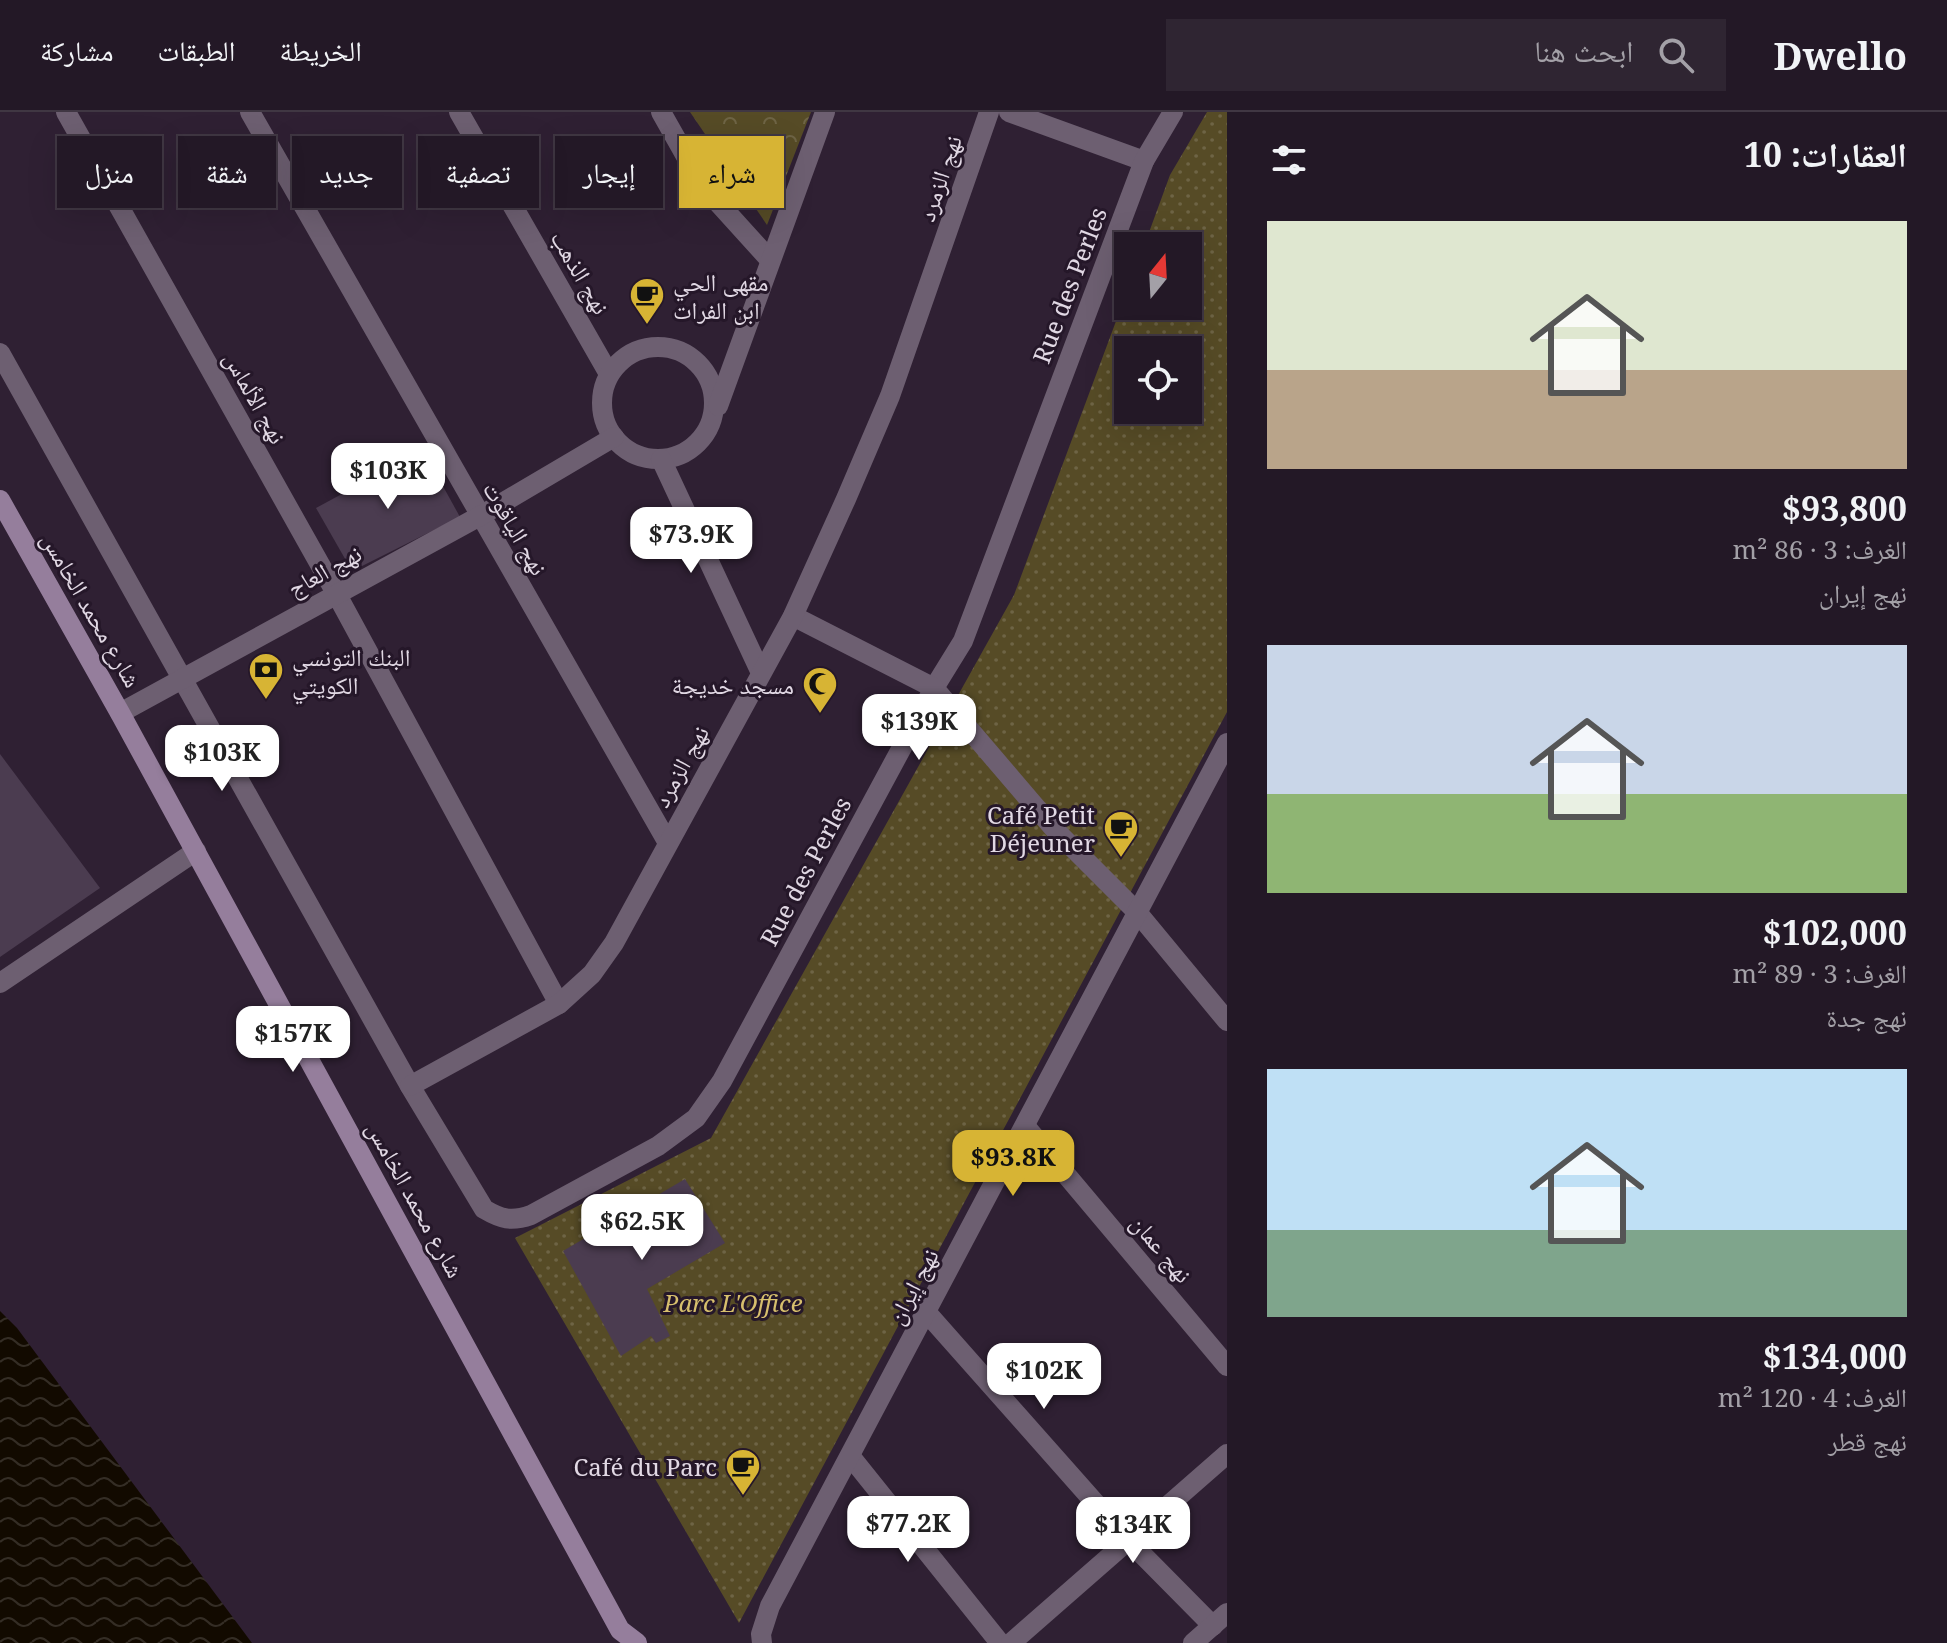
<!DOCTYPE html>
<html lang="ar">
<head>
<meta charset="utf-8">
<style>
	:root { --surface:#231826; --page:#2f2532; --text:#f1f3f6; --muted:#a3a0a7; --line:#403743; --accent:#d7b434 }
	body { margin:0; font-family:"Noto Serif","Noto Naskh Arabic",serif; background:var(--page); color:var(--text); direction:rtl; height:100vh; display:flex; flex-direction:column; font-size:30px; white-space:nowrap }
	* { box-sizing:border-box; margin:0 }
	p { font-size:26px; color:var(--muted) }
	.icon { flex:none; width:44px; height:44px; fill:none; stroke:currentColor; stroke-width:2; stroke-linecap:round; stroke-linejoin:round }
	.map { position:relative; flex:1; overflow:hidden; direction:ltr }
	.details { display:flex; flex-direction:column; background:var(--surface); width:720px }
	.details>* { flex:none }
	.top-card { position:absolute; left:24px; top:24px; width:760px; height:72px; direction:rtl; display:flex; gap:16px }
	.needle { width:52px; rotate:18deg }
	.controls { position:absolute; left:1114px; top:120px; display:grid; gap:16px }
	.controls a { display:grid; place-items:center; width:88px; height:88px; border-radius:0px; background:var(--surface); box-shadow:0 8px 32px #0002,0 0 0 2px var(--line); font-size:40px }
	.price { position:absolute; translate:-50% -68px; padding:0 18px; border-radius:16px; background:#fff; color:#222; font-size:26px; line-height:52px; filter:drop-shadow(0 2px 4px #0008) }
	.price::after { content:''; position:absolute; left:50%; top:48px; width:24px; height:18px; margin-left:-12px; background:inherit; clip-path:polygon(0 0,100% 0,50% 100%) }
	.price.selected { background:var(--accent); color:#111 }
	ul { padding:0; list-style:none }
	li { display:grid; align-content:center; gap:16px; height:424px; padding:0 40px }
	li span { display:grid; place-items:center; height:248px; border-radius:0px; color:#555 }
	li>.icon { margin-inline-start:auto }
	span .icon { width:144px; height:144px; fill:#fffc; stroke-width:1 }
	li b { font-size:34px }
	h2 { display:flex; justify-content:space-between; align-items:center; height:96px; padding:0 40px; font-size:34px }
	.chip { padding:0 28px; border-radius:0px; background:var(--surface); box-shadow:0 8px 32px #0002,0 0 0 2px var(--line); font-size:28px; line-height:72px }
	.chip.selected { background:var(--accent); color:#111 }
	header { display:flex; align-items:center; gap:48px; box-sizing:border-box; height:112px; padding:0 40px; background:var(--surface); border-bottom:2px solid var(--line) }
	header strong { font-size:38px }
	nav { display:flex; gap:44px; margin-inline-start:auto; font-size:28px }
	.search { width:560px; height:72px; background:var(--page); display:flex; align-items:center; gap:20px; box-sizing:border-box; padding:0 28px; border-radius:0px; color:var(--muted); font-size:30px }
	main { display:flex; flex:1; min-height:0 }
	.map>svg:first-child { display:block }
	.grass { fill:url(#grass-dots); fill-rule:evenodd }
	.park { fill:url(#park-crowns) }
	.water { fill:url(#water-waves) }
	.building { fill:#4b3c50 }
	.lines { fill:none; stroke-linecap:round; stroke-linejoin:round }
	.pedestrian { stroke:#6d5f71; stroke-width:20 }
	.minor { stroke:#6d5f71; stroke-width:20 }
	.secondary { stroke:#957e9c; stroke-width:20 }
	.labels { text-anchor:middle; dominant-baseline:central; stroke-width:6; stroke-linejoin:round; paint-order:stroke }
	.street-label { font-size:24px; fill:#e1d8e4; stroke:#251729 }
	.poi-label { font-size:24px; fill:#e1d8e4; stroke:#251729; text-anchor:end }
	.park-label { font-size:24px; font-style:italic; fill:#d7bf6d; stroke:#251729 }
</style>
</head>
<body>
<header>
<strong>Dwello</strong>
<div class="search"><svg class="icon" aria-label="search" viewBox="0 0 24 24"><circle cx="10" cy="10" r="6"/><path d="M15 15l6 6"/></svg>ابحث هنا</div>
<nav><a>الخريطة</a><a>الطبقات</a><a>مشاركة</a></nav>
</header>
<main>
<section class="details">
<h2>العقارات: 10<svg class="icon" aria-label="filters" viewBox="0 0 24 24"><path d="M4 7h16M4 17h16"/><circle cx="9" cy="7" r="2"/><circle cx="15" cy="17" r="2"/></svg></h2>
<ul>
<li><span style="background:linear-gradient(#dfe7d0 60%,#b9a48a 0)"><svg class="icon" aria-label="home" viewBox="0 0 24 24"><path d="M3 11l9-7 9 7M6 9v11h12V9"/></svg></span><div><b>$93,800</b><p>الغرف: 3 · 86 m²</p><p>نهج إيران</p></div></li>
<li><span style="background:linear-gradient(#c9d6e8 60%,#8fb573 0)"><svg class="icon" aria-label="home" viewBox="0 0 24 24"><path d="M3 11l9-7 9 7M6 9v11h12V9"/></svg></span><div><b>$102,000</b><p>الغرف: 3 · 89 m²</p><p>نهج جدة</p></div></li>
<li><span style="background:linear-gradient(#bfe0f5 65%,#7fa58c 0)"><svg class="icon" aria-label="home" viewBox="0 0 24 24"><path d="M3 11l9-7 9 7M6 9v11h12V9"/></svg></span><div><b>$134,000</b><p>الغرف: 4 · 120 m²</p><p>نهج قطر</p></div></li>
</ul>
</section>
<div class="map">
<svg width="1227" height="1531" viewBox="0 0 1227 1531">
	<defs>
		<pattern id="grass-dots" width="8" height="8" patternUnits="userSpaceOnUse" patternTransform="scale(2)"><rect width="8" height="8" fill="#564b26"/><path d="M2 2h.1M6 6h.1" fill="none" stroke="#6e6445" stroke-width="1.8" stroke-linecap="round"/></pattern>
		<pattern id="park-crowns" width="20" height="18" patternUnits="userSpaceOnUse" patternTransform="scale(2)"><rect width="20" height="18" fill="#564b26"/><path d="M2 6a3 3 0 1 1 6 0M12 15a3 3 0 1 1 6 0" fill="none" stroke="#6e6445"/></pattern>
		<pattern id="water-waves" width="16" height="10" patternUnits="userSpaceOnUse" patternTransform="scale(2)"><rect width="16" height="10" fill="#120a00"/><path d="M0 5q4-4 8 0t8 0" fill="none" stroke="#342d25"/></pattern>
	</defs>
	<rect width="100%" height="100%" fill="#2f2033"/>
	<path class="grass" d="M 1207,0 L 1227,0 L 1227,600 L 739,1511 L 515,1126 L 711,1026 L 1014,483 L 1128,177 L 1128,194 L 1188,194 L 1188,134 L 1144,134 L 1170,63 ZM 1128,238 L 1188,238 L 1188,298 L 1128,298 Z"/>
	<path class="park" d="M 690,0 L 811,0 L 767,113 Z"/>
	<path class="water" d="M 0,1199 L 17,1216 L 252,1531 L 0,1531 Z"/>
	<g class="building">
		<path d="M 423,338 L 460,405 L 352,459 L 316,396 Z"/>
		<path d="M 0,642 L 100,776 L 0,845 Z"/>
		<path d="M 685,1067 L 725,1131 L 647,1177 L 670,1224 L 656,1231 L 651,1224 L 621,1244 L 563,1139 Z"/>
	</g>
	<g class="lines">
		<path class="pedestrian" d="M 934,576 L 1056,719 L 1137,800"/>
		<g class="minor">
			<path d="M 66,0 L 336,481 L 559,892"/>
			<path d="M 250,0 L 668,731"/>
			<path d="M 459,0 L 609,262"/>
			<path d="M 661,0 L 692,55 L 712,84 L 770,148"/>
			<path d="M 1009,0 L 1144,49"/>
			<circle cx="658" cy="291" r="56"/>
			<path d="M 0,241 L 410,974 L 484,1097 C 501,1107 511,1110 531,1103 L 658,1034 L 696,1006 L 722,969 L 934,576 L 963,529 L 1144,49 L 1173,0"/>
			<path d="M 718,294 L 825,0"/>
			<path d="M 661,347 L 761,561"/>
			<path d="M 793,504 L 934,576"/>
			<path d="M 120,601 L 480,404 L 614,325"/>
			<path d="M 1137,800 L 1227,909"/>
			<path d="M 0,871 L 196,739"/>
			<path d="M 410,974 L 559,892 L 592,862 L 614,831 L 793,504 L 846,387 L 890,284 L 989,0"/>
			<path d="M 1026,1015 L 1227,1254"/>
			<path d="M 927,1201 L 1128,1428 L 1213,1514"/>
			<path d="M 851,1345 L 1000,1531"/>
			<path d="M 762,1531 L 761,1522 L 770,1494 L 1227,631"/>
			<path d="M 1011,1531 L 1227,1342"/>
			<path d="M 1193,1531 L 1227,1501"/>
		</g>
		<path class="secondary" d="M 0,388 L 120,601 L 620,1518 L 637,1531"/>
	</g>
	<defs>
		<symbol id="cafe-pin" viewBox="-11 -11 22 30"><path d="M0 17L-7.5 6A9.5 9.5 0 1 1 7.5 6Z" fill="#d7b434" stroke="#251729"/><path d="M-5.5-4.5H6V0H3Q3 3.5 0 3.5H-2.5Q-5.5 3.5-5.5 0ZM3-3.2v2h1.7v-2ZM-6 4.5H4V6H-6Z" fill="#111"/></symbol>
		<symbol id="bank-pin" viewBox="-11 -11 22 30"><path d="M0 17L-7.5 6A9.5 9.5 0 1 1 7.5 6Z" fill="#d7b434" stroke="#251729"/><path d="M-6-4H6V4H-6ZM0-2.3a2.3 2.3 0 1 0 0 4.6a2.3 2.3 0 1 0 0-4.6Z" fill="#111"/></symbol>
		<symbol id="mosque-pin" viewBox="-11 -11 22 30"><path d="M0 17L-7.5 6A9.5 9.5 0 1 1 7.5 6Z" fill="#d7b434" stroke="#251729"/><path d="M3.5-4.9A6 6 0 1 0 3.5 4.9A5 5 0 1 1 3.5-4.9Z" fill="#111"/></symbol>
	</defs>
	<g fill-rule="evenodd">
		<use href="#cafe-pin" x="627" y="163" width="40" height="54"/>
		<use href="#bank-pin" x="246" y="538" width="40" height="54"/>
		<use href="#mosque-pin" x="800" y="552" width="40" height="54"/>
		<use href="#cafe-pin" x="1101" y="696" width="40" height="54"/>
		<use href="#cafe-pin" x="723" y="1334" width="40" height="54"/>
	</g>
	<g class="labels">
		<g class="street-label">
			<text transform="translate(939 66) rotate(-71)">نهج الزمرد</text>
			<text transform="translate(581 160) rotate(60)">نهج الذهب</text>
			<text transform="translate(1069 173) rotate(-69)">Rue des Perles</text>
			<text transform="translate(256 285) rotate(61)">نهج الألماس</text>
			<text transform="translate(516 416) rotate(60)">نهج الياقوت</text>
			<text transform="translate(324 458) rotate(-29)">نهج العاج</text>
			<text transform="translate(92 497) rotate(60)">شارع محمد الخامس</text>
			<text transform="translate(680 654) rotate(-61)">نهج الزمرد</text>
			<text transform="translate(805 759) rotate(-62)">Rue des Perles</text>
			<text transform="translate(416 1087) rotate(61)">شارع محمد الخامس</text>
			<text transform="translate(1162 1136) rotate(50)">نهج عمان</text>
			<text transform="translate(912 1174) rotate(-62)">نهج إيران</text>
		</g>
		<g class="poi-label">
			<text x="673" y="169" text-anchor="start">مقهى الحي<tspan x="673" dy="28">ابن الفرات</tspan></text>
			<text x="292" y="544" text-anchor="start">البنك التونسي<tspan x="292" dy="28">الكويتي</tspan></text>
			<text x="794" y="572">مسجد خديجة</text>
			<text x="1095" y="702">Café Petit<tspan x="1095" dy="28">Déjeuner</tspan></text>
			<text x="717" y="1354">Café du Parc</text>
		</g>
		<g class="park-label">
			<text x="733" y="1190">Parc L'Office</text>
		</g>
	</g>
</svg>
<div class="controls">
<a><svg class="needle" viewBox="-14 -14 28 28"><path d="M0-13l5 13h-10z" fill="#e53935"/><path d="M0 13l5-13h-10z" fill="#a3a0a7"/></svg></a>
<a><svg class="icon" aria-label="locate" viewBox="0 0 24 24"><circle cx="12" cy="12" r="6"/><path d="M12 2v4M12 18v4M2 12h4M18 12h4"/></svg></a>
</div>
<b class="price" style="left:388px;top:399px">$103K</b>
<b class="price" style="left:691px;top:463px">$73.9K</b>
<b class="price" style="left:919px;top:650px">$139K</b>
<b class="price" style="left:222px;top:681px">$103K</b>
<b class="price" style="left:293px;top:962px">$157K</b>
<b class="price selected" style="left:1013px;top:1086px">$93.8K</b>
<b class="price" style="left:642px;top:1150px">$62.5K</b>
<b class="price" style="left:1044px;top:1299px">$102K</b>
<b class="price" style="left:908px;top:1452px">$77.2K</b>
<b class="price" style="left:1133px;top:1453px">$134K</b>
<div class="top-card">
<a class="chip selected">شراء</a>
<a class="chip">إيجار</a>
<a class="chip">تصفية</a>
<a class="chip">جديد</a>
<a class="chip">شقة</a>
<a class="chip">منزل</a>
</div>
</div>
</main>
</body>
</html>
